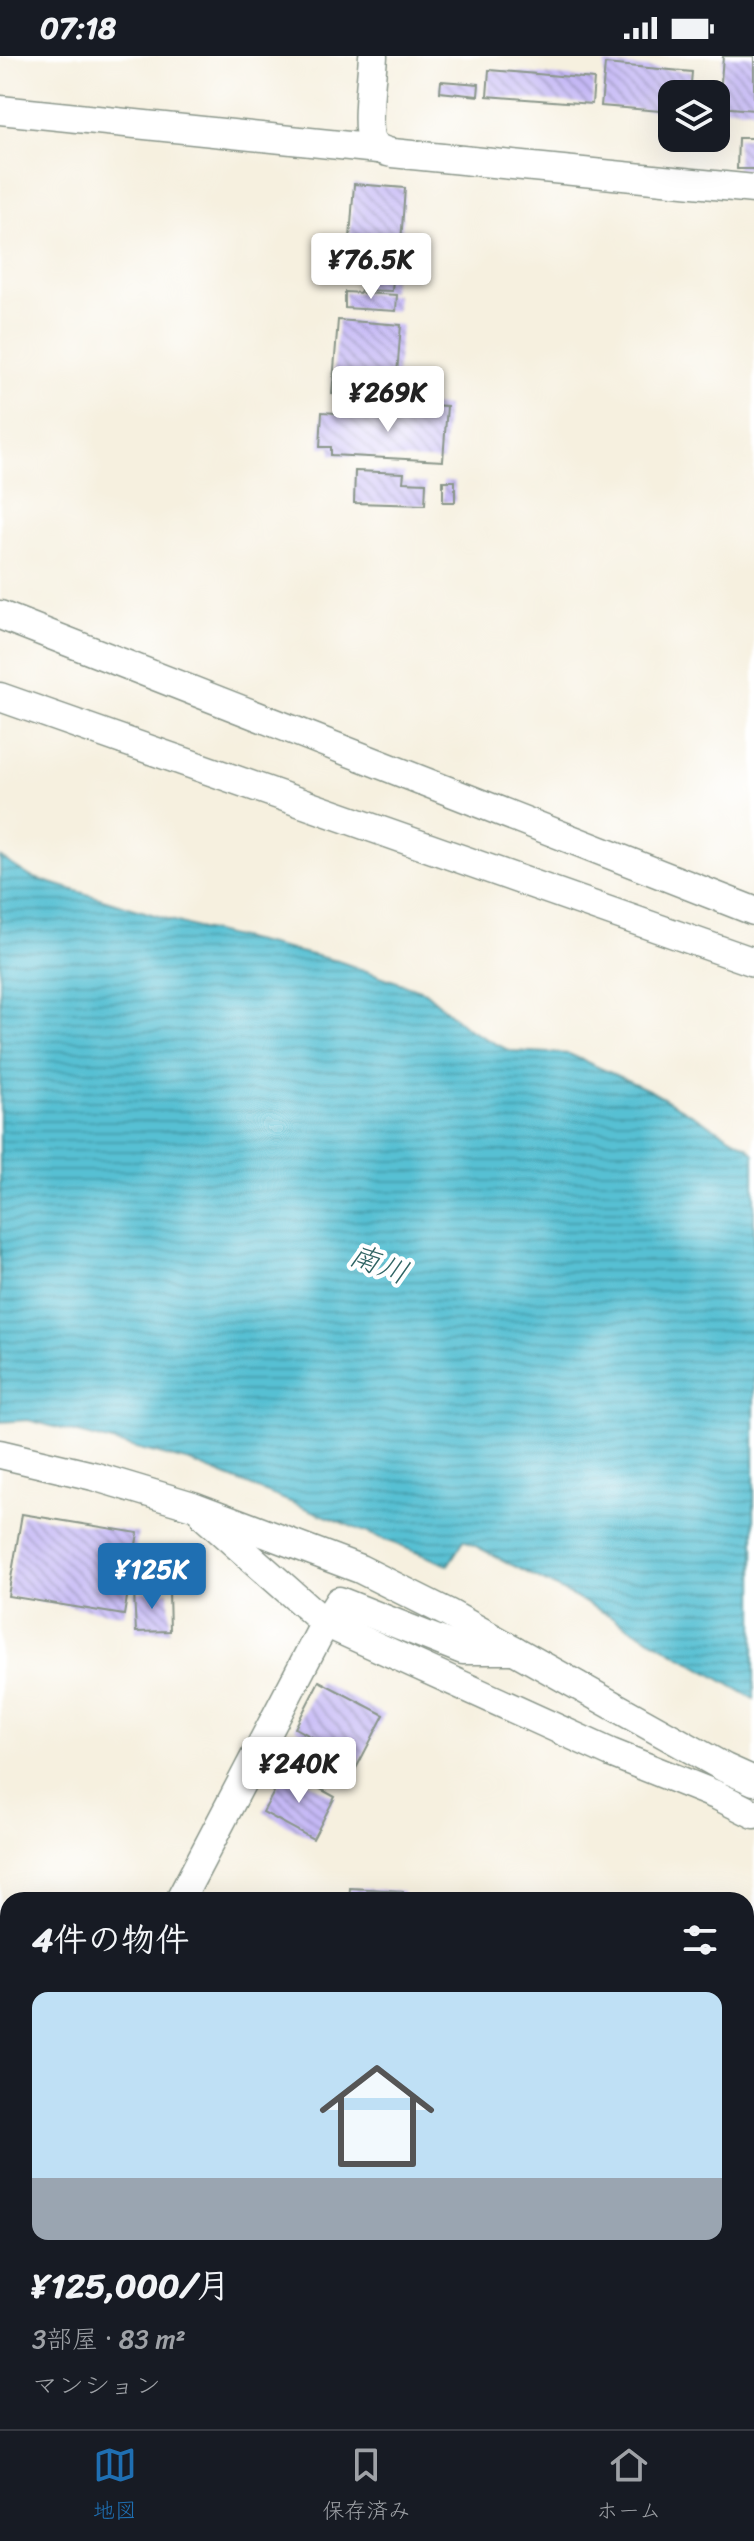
<!DOCTYPE html>
<html lang="ja">
<head>
<meta charset="utf-8">
<style>
	:root { --surface:#171b24; --page:#242831; --text:#f1f3f6; --muted:#9ea1a6; --line:#363941; --accent:#1f6fb2 }
	body { margin:0; font-family:Sriracha,"Klee One",sans-serif; background:var(--page); color:var(--text); height:100vh; display:flex; flex-direction:column; font-size:30px; white-space:nowrap }
	* { box-sizing:border-box; margin:0 }
	p { font-size:26px; color:var(--muted) }
	.icon { flex:none; width:44px; height:44px; fill:none; stroke:currentColor; stroke-width:2; stroke-linecap:round; stroke-linejoin:round }
	.map { position:relative; flex:1; overflow:hidden }
	.side { position:absolute; left:0px; top:1836px; width:754px; height:538px; display:flex; flex-direction:column; background:var(--surface); border-radius:24px 24px 0 0; box-shadow:0 8px 32px #0002 }
	.side>* { flex:none }
	.controls { position:absolute; left:658px; top:24px; display:grid; gap:16px }
	.controls a { display:grid; place-items:center; width:72px; height:72px; border-radius:16px; background:var(--surface); box-shadow:0 8px 32px #0002; font-size:40px }
	.price { position:absolute; translate:-50% -68px; padding:0 18px; border-radius:8px; background:#fff; color:#222; font-size:26px; line-height:52px; filter:drop-shadow(0 2px 4px #0008) }
	.price::after { content:''; position:absolute; left:50%; top:48px; width:24px; height:18px; margin-left:-12px; background:inherit; clip-path:polygon(0 0,100% 0,50% 100%) }
	.price.selected { background:var(--accent); color:#fff }
	ul { padding:0; list-style:none }
	li { display:grid; align-content:center; gap:16px; height:424px; padding:0 32px }
	li+li { border-top:2px solid var(--line) }
	li span { display:grid; place-items:center; height:248px; border-radius:16px; color:#555 }
	li>.icon { margin-inline-start:auto }
	span .icon { width:144px; height:144px; fill:#fffc; stroke-width:1 }
	li b { font-size:34px }
	h2 { display:flex; justify-content:space-between; align-items:center; height:96px; padding:0 32px; font-size:34px }
	.status { display:flex; justify-content:space-between; align-items:center; height:56px; padding:0 40px; background:var(--surface); direction:ltr }
	.status svg { height:22px; fill:currentColor }
	.menu { display:flex; justify-content:space-around; align-items:center; height:112px; border-top:2px solid var(--line); background:var(--surface); font-size:22px; color:var(--muted) }
	.menu a { display:grid; justify-items:center; gap:4px }
	.menu .selected { color:var(--accent) }
	.map>svg:first-child { display:block }
	.water { fill:url(#water-rules); stroke:#3b7e84; stroke-width:2 }
	.building { fill:url(#building-back-hatch) }
	.lines { fill:none; stroke-linecap:round; stroke-linejoin:round }
	.street-casing { stroke:#8a968a; stroke-width:31 }
	.street { stroke:#fff; stroke-width:28 }
	.labels { text-anchor:middle; dominant-baseline:central; stroke-width:8; stroke-linejoin:round; paint-order:stroke }
	.water-label { font-size:30px; font-style:italic; fill:#306464; stroke:#fff }
</style>
</head>
<body>
<div class="status"><b>07:18</b><svg viewBox="0 0 49 12"><path d="M0 12V9h3v3zM5 12V6h3v6zM10 12V3h3v9zM15 12V0h3v12zM26 1h20v11H26zM47 4h2v5h-2z"/></svg></div>
<div class="map">
<svg width="754" height="2373" viewBox="0 0 754 2373">
	<defs>
		<pattern id="water-rules" width="6" height="5" patternUnits="userSpaceOnUse" patternTransform="scale(2)"><rect width="6" height="5" fill="#57c0d3"/><path d="M0 2.5h6" fill="none" stroke="#479dac"/></pattern>
		<pattern id="building-back-hatch" width="6" height="6" patternUnits="userSpaceOnUse" patternTransform="scale(2)"><rect width="6" height="6" fill="#c5b8f5"/><path d="M-1 5l2 2M0 0l6 6M5-1l2 2" fill="none" stroke="#9f97c7"/></pattern>
	</defs>
	<rect width="100%" height="100%" fill="#fff"/>
	<filter id="ink" filterUnits="userSpaceOnUse"><feTurbulence type="fractalNoise" baseFrequency=".0125" numOctaves="2"/><feDisplacementMap in="SourceGraphic" scale="16" xChannelSelector="R" yChannelSelector="G"/><feConvolveMatrix kernelMatrix="1 2 1 2 8 2 1 2 1" color-interpolation-filters="sRGB"/></filter>
	<filter id="wash" filterUnits="userSpaceOnUse"><feTurbulence type="fractalNoise" baseFrequency=".006" numOctaves="4" result="noise"/><feDisplacementMap in="SourceGraphic" scale="32" xChannelSelector="R" yChannelSelector="G"/><feGaussianBlur stdDeviation="1.8" result="paint"/><feColorMatrix in="noise" values="0 0 0 0 0 0 0 0 0 0 0 0 0 0 0 0 0 1.4 0 .05"/><feComposite in="paint" operator="in"/></filter>
	<g filter="url(#wash)">
		<rect width="100%" height="100%" fill="#f6f0df"/>
		<path class="water" d="M 0,801 L 31,821 L 197,872 L 338,905 L 425,936 L 469,974 L 510,995 L 569,998 L 651,1035 L 748,1091 L 754,1098 L 754,1643 L 607,1558 L 464,1484 L 448,1509 L 190,1406 L 28,1364 L 0,1366 Z"/>
		<g id="blocks">
			<g class="building">
				<path d="M 723,0 L 754,0 L 754,54 L 719,51 Z"/>
				<path d="M 605,8 L 692,16 L 690,38 L 672,38 L 672,56 L 601,50 Z"/>
				<path d="M 489,14 L 594,23 L 592,48 L 487,40 Z"/>
				<path d="M 441,25 L 479,28 L 478,40 L 440,36 Z"/>
				<path d="M 738,82 L 754,82 L 754,113 L 737,113 Z"/>
				<path d="M 354,128 L 405,132 L 399,213 L 348,209 Z"/>
				<path d="M 361,222 L 393,223 L 392,235 L 361,234 Z"/>
				<path d="M 345,236 L 397,239 L 396,255 L 345,252 Z"/>
				<path d="M 338,264 L 401,269 L 395,342 L 332,338 Z"/>
				<path d="M 397,347 L 447,350 L 443,405 L 331,399 L 331,391 L 320,391 L 322,356 L 396,361 Z"/>
				<path d="M 355,415 L 404,417 L 403,426 L 426,427 L 425,449 L 354,447 Z"/>
				<rect x="443" y="425" width="12" height="21"/>
				<path d="M 22,1458 L 138,1477 L 124,1559 L 8,1540 Z"/>
				<path d="M 169,1535 L 170,1575 L 136,1576 L 134,1536 Z"/>
				<path d="M 319,1625 L 384,1659 L 350,1724 L 317,1707 L 327,1689 L 295,1672 Z"/>
				<path d="M 286,1714 L 335,1741 L 313,1783 L 263,1756 Z"/>
				<path d="M 350,1832 L 403,1835 L 403,1844 L 349,1844 Z"/>
				<path d="M 0,1859 L 8,1863 L 8,1919 L 0,1915 Z"/>
				<path d="M 0,2043 L 8,2045 L 8,2063 L 1,2092 Z"/>
				<path d="M 746,2099 L 754,2101 L 754,2185 L 747,2208 Z"/>
			</g>
		</g>
	</g>
	<g filter="url(#ink)">
		<use href="#blocks" fill-opacity="0" stroke="#8a968a" stroke-width="2"/>
		<g class="lines">
			<defs>
				<g id="street">
					<path d="M 373,0 C 372,18 365,69 371,84 C 375,93 384,95 392,97 L 754,133"/>
					<path d="M 0,54 L 378,93"/>
					<path d="M 0,559 L 754,855"/>
					<path d="M 0,641 L 754,906"/>
					<path d="M 0,1398 L 93,1420 L 193,1450 L 360,1513 L 448,1557 L 725,1712 L 754,1725"/>
					<path d="M 205,1461 L 325,1567 L 611,1697 L 716,1739 L 754,1758"/>
					<path d="M 180,1844 L 325,1567 L 339,1545 L 463,1594 L 514,1594"/>
					<path d="M 0,2020 L 8,2023"/>
					<path d="M 746,2042 L 754,2042"/>
					<path d="M 0,2349 L 8,2313"/>
				</g>
			</defs>
			<use href="#street" class="street-casing"/>
			<use href="#street" class="street"/>
		</g>
	</g>
	<g class="labels">
		<g class="water-label">
			<text transform="translate(379 1208) rotate(21)">南川</text>
		</g>
	</g>
</svg>
<div class="controls">
<a><svg class="icon" aria-label="layers" viewBox="0 0 24 24"><path d="M12 4l9 5-9 5-9-5zM3 14l9 5 9-5"/></svg></a>
</div>
<b class="price" style="left:371px;top:245px">¥76.5K</b>
<b class="price" style="left:388px;top:378px">¥269K</b>
<b class="price selected" style="left:152px;top:1555px">¥125K</b>
<b class="price" style="left:299px;top:1749px">¥240K</b>
<section class="side">
<h2>4件の物件<svg class="icon" aria-label="filters" viewBox="0 0 24 24"><path d="M4 7h16M4 17h16"/><circle cx="9" cy="7" r="2"/><circle cx="15" cy="17" r="2"/></svg></h2>
<ul>
<li><span style="background:linear-gradient(#bfe0f5 75%,#9aa5b1 0)"><svg class="icon" aria-label="home" viewBox="0 0 24 24"><path d="M3 11l9-7 9 7M6 9v11h12V9"/></svg></span><div><b>¥125,000/月</b><p>3部屋 · 83 m²</p><p>マンション</p></div></li>
</ul>
</section>
</div>
<nav class="menu">
<a class="selected"><svg class="icon" aria-label="map" viewBox="0 0 24 24"><path d="M3 6l6-2 6 2 6-2v14l-6 2-6-2-6 2zM9 4v14M15 6v14"/></svg>地図</a>
<a><svg class="icon" aria-label="saved" viewBox="0 0 24 24"><path d="M7 4h10v16l-5-4-5 4z"/></svg>保存済み</a>
<a><svg class="icon" aria-label="home" viewBox="0 0 24 24"><path d="M3 11l9-7 9 7M6 9v11h12V9"/></svg>ホーム</a>
</nav>
</body>
</html>
